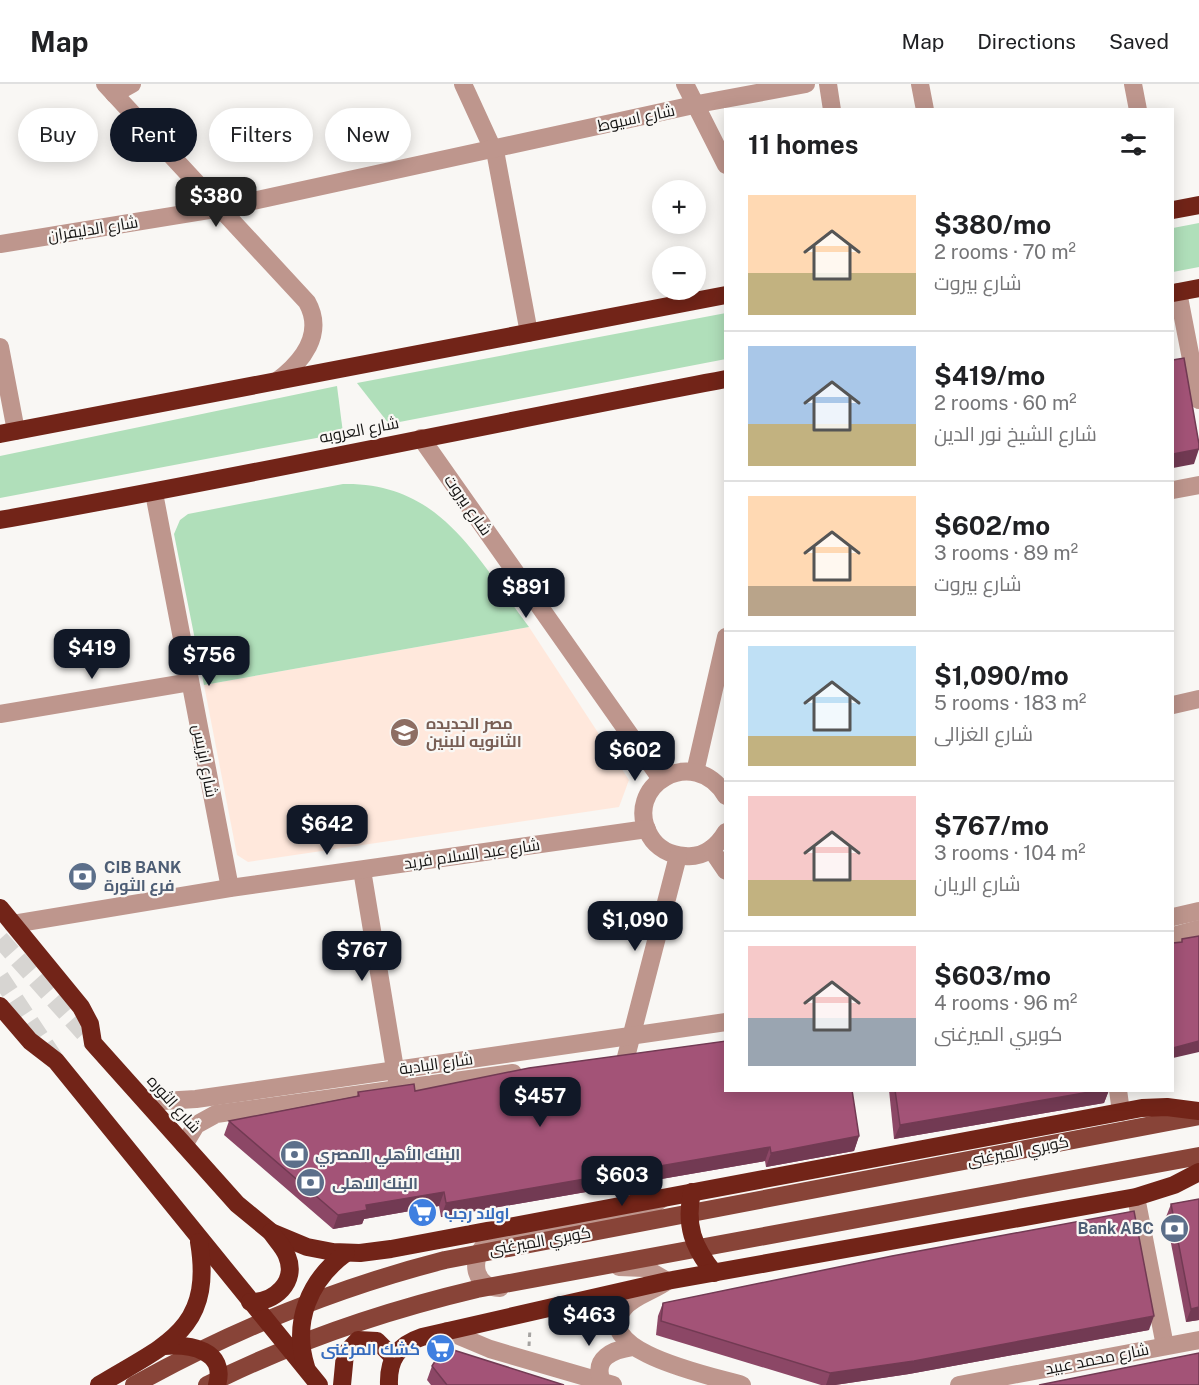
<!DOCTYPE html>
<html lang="en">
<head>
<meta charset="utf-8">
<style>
	:root { --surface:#fff; --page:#f2f2f2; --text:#202124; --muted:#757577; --line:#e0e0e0; --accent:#111827 }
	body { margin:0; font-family:"Public Sans",Cairo,sans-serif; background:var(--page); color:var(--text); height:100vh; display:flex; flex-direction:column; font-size:22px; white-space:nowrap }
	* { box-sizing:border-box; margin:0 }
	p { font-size:20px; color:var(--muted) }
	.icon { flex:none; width:33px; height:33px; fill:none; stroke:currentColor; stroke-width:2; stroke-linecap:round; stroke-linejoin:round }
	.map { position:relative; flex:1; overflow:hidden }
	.details { position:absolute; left:724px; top:24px; width:450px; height:984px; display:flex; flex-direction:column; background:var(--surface); border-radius:0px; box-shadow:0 3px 15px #0003 }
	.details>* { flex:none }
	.banner { position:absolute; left:18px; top:24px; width:570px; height:54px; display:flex; gap:12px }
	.controls { position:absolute; left:652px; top:96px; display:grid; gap:12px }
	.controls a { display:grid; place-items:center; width:54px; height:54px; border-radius:50%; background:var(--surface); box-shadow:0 3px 15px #0003; font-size:30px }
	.price { position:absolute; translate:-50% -51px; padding:0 14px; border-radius:12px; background:var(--accent); color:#fff; font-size:20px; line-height:39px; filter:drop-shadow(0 2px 3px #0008) }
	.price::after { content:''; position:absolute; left:50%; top:36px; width:18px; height:14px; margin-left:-9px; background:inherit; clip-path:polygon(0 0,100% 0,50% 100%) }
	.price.on { background:#222; color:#fff }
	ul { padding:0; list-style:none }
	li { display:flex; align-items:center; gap:18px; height:150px; padding:0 24px }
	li+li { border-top:2px solid var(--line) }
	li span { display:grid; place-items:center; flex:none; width:168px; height:120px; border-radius:0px; color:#555 }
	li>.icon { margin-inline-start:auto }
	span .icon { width:72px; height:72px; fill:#fffc; stroke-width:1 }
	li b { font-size:26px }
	h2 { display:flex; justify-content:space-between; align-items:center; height:72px; padding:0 24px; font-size:26px }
	.chip { padding:0 21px; border-radius:27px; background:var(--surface); box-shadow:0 3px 15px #0003; font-size:21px; line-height:54px }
	.chip.on { background:var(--accent); color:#fff }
	header { display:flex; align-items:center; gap:36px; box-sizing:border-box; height:84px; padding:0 30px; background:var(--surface); border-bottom:2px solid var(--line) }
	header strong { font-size:28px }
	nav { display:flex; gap:33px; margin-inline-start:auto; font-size:21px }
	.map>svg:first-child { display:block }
	.education { fill:#ffe8dc }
	.green { fill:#b0dfba }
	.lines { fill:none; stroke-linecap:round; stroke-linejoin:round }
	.major-tunnel { stroke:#d7d5d2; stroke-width:18; stroke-dasharray:18 9; stroke-linecap:butt }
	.path { stroke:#a5a3a1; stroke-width:3; stroke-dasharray:4.5 4.5; stroke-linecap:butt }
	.minor { stroke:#be968d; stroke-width:18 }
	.major { stroke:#884438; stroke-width:18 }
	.highway { stroke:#722418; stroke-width:18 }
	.wall { fill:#8c4766 }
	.shaded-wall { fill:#723a53 }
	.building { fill:#a35377; stroke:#723a53; stroke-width:1.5 }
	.labels { text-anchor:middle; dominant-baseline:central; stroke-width:4.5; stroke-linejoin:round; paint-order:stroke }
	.street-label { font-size:16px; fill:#151413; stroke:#f9f7f4 }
	.education-label { font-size:16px; font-weight:bold; fill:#785e54; stroke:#f9f7f4; text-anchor:start }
	.service-label { font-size:16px; font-weight:bold; fill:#4e5e75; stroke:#f9f7f4; text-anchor:start }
	.shop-label { font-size:16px; font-weight:bold; fill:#366cbe; stroke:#f9f7f4; text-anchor:start }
</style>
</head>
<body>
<header>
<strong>Map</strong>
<nav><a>Map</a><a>Directions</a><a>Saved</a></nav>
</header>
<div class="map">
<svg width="1199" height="1301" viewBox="0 0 1199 1301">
	<rect width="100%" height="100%" fill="#f9f7f4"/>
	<path class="education" d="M 529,543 L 629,696 L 619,723 L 248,778 L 237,771 L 204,601 Z"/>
	<g class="green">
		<path d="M 1199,139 L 1199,183 L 1173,188 L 1173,144 Z"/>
		<path d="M 726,229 L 726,275 L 389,340 L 357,299 Z"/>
		<path d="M 337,302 L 343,349 L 0,414 L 0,372 Z"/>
		<path d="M 343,400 C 442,398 476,474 529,543 L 204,601 L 174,450 L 180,436 L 188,430 Z"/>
	</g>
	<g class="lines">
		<g class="major-tunnel">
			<path d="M 0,855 L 93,959"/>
			<path d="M 0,893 L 54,974"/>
		</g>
		<path class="path" d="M 529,1262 L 530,1244"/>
		<g class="minor">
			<path d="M 105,0 L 307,218 C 325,250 302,278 277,297"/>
			<path d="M 463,0 L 496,72 L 529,249"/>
			<path d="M 685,0 L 726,81"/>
			<path d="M 828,0 L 832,26"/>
			<path d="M 920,0 L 925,26"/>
			<path d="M 1133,0 L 1138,26"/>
			<path d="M 114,10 L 132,0"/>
			<path d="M 0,160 L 221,124 L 703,19 L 806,0"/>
			<path d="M 1178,208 L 1199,316"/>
			<path d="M 0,263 L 16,347"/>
			<path d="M 421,354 L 661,695"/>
			<path d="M 1173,406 L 1199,401"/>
			<path d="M 154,409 L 230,804"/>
			<path d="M 1173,621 L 1199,615"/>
			<path d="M 0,630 L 190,598"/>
			<path d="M 695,688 L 726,553"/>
			<path d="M 726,712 C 694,659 621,702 650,752 C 657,764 670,771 685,772 C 703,774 717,763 726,748"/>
			<path d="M 711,765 L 726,787"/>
			<path d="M 362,786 L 397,997"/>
			<path d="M 1173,833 L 1199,827"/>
			<path d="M 13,840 L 230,804 L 647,745"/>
			<path d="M 1173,852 L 1199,845"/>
			<path d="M 626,973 L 678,772"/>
			<path d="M 1118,1006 L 1121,1028"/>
			<path d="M 146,1018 L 196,1015 L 726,938"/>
			<path d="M 184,1061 L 196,1041 L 216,1030 L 513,989"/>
			<path d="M 1136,1113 L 1165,1262"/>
			<path d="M 619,1183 L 645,1184 L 667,1197 C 654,1207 633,1212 624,1224 C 588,1268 717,1293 742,1301"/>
			<path d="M 500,1204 C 475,1204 469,1177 485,1161 L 644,1127 L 663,1114"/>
			<path d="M 447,1247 L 490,1265 L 613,1301"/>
			<path d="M 602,1298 C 592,1274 613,1266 632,1263"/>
			<path d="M 959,1301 L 1199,1256"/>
		</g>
		<g class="major">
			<path d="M 134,1301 C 233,1246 335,1204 445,1176 L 1199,1032"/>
			<path d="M 207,1301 C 293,1258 384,1227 477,1205 L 1199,1072"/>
		</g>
		<g class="highway">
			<path d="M 1173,126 L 1199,121"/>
			<path d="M 1173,209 L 1199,204"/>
			<path d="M 0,350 L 726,211"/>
			<path d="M 0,436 C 243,393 484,341 726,295"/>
			<path d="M 0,824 L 81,923 L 90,940 L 93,959 L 237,1120 L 271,1148 L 307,1163 L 333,1168 L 360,1169 L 391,1165 L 1142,1024 L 1167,1023 L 1199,1027"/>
			<path d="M 0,922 L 30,957 L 56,977 L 319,1301"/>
			<path d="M 692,1108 C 685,1141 693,1163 714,1189"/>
			<path d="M 250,1218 C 274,1219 298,1198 287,1172 C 284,1163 276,1156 271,1148"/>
			<path d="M 164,1262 C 190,1260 227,1266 217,1301"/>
			<path d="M 306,1283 C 292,1238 309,1196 346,1169"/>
			<path d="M 99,1301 C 164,1261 214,1247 199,1158"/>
			<path d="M 342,1301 L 345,1270 L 358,1256 L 377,1257 L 393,1273"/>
			<path d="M 389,1301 C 388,1275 398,1261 422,1253 L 667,1197 L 1136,1113 L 1174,1101 L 1199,1088"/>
		</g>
	</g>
	<g class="wall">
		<path d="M 889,1006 L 1109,1006 L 1104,1019 L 894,1055 Z"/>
		<path d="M 415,1007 L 859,1052 L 854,1067 L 766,1083 L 765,1077 L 441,1133 L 439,1122 L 364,1135 L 362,1140 L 333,1145 L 224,1051 L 229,1037 L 357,1012 L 358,1008 Z"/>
		<path d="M 1199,1115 L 1199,1236 L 1186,1238 L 1166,1133 L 1171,1120 Z"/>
		<path d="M 663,1219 L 1149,1246 L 909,1290 L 835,1301 L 821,1301 L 656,1251 L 658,1232 Z"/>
		<path d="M 432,1282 L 564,1301 L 431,1301 L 427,1296 Z"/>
	</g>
	<g class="shaded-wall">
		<path d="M 1199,365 L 1194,380 L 1173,384 L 1173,370 Z"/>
		<path d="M 1199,957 L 1199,968 L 1173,974 L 1173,964 Z"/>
		<path d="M 1101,1006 L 1109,1006 L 1104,1019 L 894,1055 L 900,1041 Z"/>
		<path d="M 859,1052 L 854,1067 L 766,1083 L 771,1069 Z"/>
		<path d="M 770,1063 L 765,1077 L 441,1133 L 446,1119 Z"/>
		<path d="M 444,1108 L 439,1122 L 364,1135 L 362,1140 L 333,1145 L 338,1131 L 366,1121 Z"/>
		<path d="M 1199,1223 L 1199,1236 L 1186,1238 L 1191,1225 Z"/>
		<path d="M 1154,1232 L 1149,1246 L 909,1290 L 835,1301 L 826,1301 L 830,1289 Z"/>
	</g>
	<g class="building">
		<path d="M 1184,274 L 1199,360 L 1199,365 L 1173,370 L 1173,276 Z"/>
		<path d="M 1199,852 L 1199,957 L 1173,964 L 1173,859 L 1182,858 L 1182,855 Z"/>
		<path d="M 726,957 L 726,1006 L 852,1006 L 859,1052 L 771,1069 L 770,1063 L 446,1119 L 444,1108 L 366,1121 L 367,1126 L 338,1131 L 229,1037 L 359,1012 L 358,1008 L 414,1000 L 415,1007 L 529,984 Z"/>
		<path d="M 895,1006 L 1101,1006 L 900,1041 Z"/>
		<path d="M 1199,1115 L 1199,1223 L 1191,1225 L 1171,1120 Z"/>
		<path d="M 1134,1127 L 1154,1232 L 914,1277 L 830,1289 L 661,1237 L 663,1219 L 892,1172 Z"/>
		<path d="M 444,1263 L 564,1301 L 447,1301 L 432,1282 Z"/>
		<path d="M 1199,1269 L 1199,1301 L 1039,1301 Z"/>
	</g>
	<defs>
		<symbol id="school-disc" viewBox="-11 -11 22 22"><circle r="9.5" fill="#8d6e63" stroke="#f9f7f4"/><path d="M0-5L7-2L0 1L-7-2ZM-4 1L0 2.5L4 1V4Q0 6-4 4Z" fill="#fff"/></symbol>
		<symbol id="bank-disc" viewBox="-11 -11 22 22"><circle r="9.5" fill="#5c6f8a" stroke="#f9f7f4"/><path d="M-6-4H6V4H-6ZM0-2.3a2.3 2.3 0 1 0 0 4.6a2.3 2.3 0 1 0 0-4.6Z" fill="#fff"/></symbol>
		<symbol id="supermarket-disc" viewBox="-11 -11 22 22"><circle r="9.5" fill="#3f7fe0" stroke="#f9f7f4"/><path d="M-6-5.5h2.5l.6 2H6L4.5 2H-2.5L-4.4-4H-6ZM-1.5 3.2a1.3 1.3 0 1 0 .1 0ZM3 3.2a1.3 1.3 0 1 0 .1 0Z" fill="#fff"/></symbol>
	</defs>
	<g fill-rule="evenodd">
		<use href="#school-disc" x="388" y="632" width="33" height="33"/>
		<use href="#bank-disc" x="66" y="776" width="33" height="33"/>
		<use href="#bank-disc" x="278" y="1054" width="33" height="33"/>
		<use href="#bank-disc" x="294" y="1082" width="33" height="33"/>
		<use href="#supermarket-disc" x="406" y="1112" width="33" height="33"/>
		<use href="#bank-disc" x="1158" y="1128" width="33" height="33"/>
		<use href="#supermarket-disc" x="424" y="1248" width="33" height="33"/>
	</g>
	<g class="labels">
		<g class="street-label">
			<text transform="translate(636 34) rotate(-12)">شارع اسيوط</text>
			<text transform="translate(93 145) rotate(-9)">شارع الدليفران</text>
			<text transform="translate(359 346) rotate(-11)">شارع العروبه</text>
			<text transform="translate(468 421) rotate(55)">شارع بيروت</text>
			<text transform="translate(205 677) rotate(79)">شارع ايزيس</text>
			<text transform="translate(472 770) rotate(-8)">شارع عبد السلام فريد</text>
			<text transform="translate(436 980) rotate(-8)">شارع البادية</text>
			<text transform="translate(174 1020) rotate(48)">شارع الثوره</text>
			<text transform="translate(1018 1067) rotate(-11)">كوبري الميرغنى</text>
			<text transform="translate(540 1157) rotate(-10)">كوبري الميرغنى</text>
			<text transform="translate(1097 1275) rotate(-11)">شارع محمد عبيد</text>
		</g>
		<g class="education-label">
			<text x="426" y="639">مصر الجديده<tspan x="426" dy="18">الثانويه للبنين</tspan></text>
		</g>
		<g class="service-label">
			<text x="104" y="783">CIB BANK<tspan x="104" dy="18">فرع الثورة</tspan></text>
			<text x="315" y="1070">البنك الأهلي المصري</text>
			<text x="332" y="1099">البنك الاهلى</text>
			<text x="1154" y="1144" text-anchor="end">Bank ABC</text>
		</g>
		<g class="shop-label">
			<text x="444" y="1129">اولاد رجب</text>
			<text x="420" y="1265" text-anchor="end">كشك المرغنى</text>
		</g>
	</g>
</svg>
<div class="controls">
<a>+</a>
<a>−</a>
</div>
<b class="price on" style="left:216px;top:144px">$380</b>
<b class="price" style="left:526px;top:535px">$891</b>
<b class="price" style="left:92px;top:596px">$419</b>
<b class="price" style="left:209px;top:603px">$756</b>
<b class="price" style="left:635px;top:698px">$602</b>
<b class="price" style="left:327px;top:772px">$642</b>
<b class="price" style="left:635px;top:868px">$1,090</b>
<b class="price" style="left:362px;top:898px">$767</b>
<b class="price" style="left:540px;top:1044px">$457</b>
<b class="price" style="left:622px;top:1123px">$603</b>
<b class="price" style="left:589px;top:1263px">$463</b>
<div class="banner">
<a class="chip">Buy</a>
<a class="chip on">Rent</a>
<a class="chip">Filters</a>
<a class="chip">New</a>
</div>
<section class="details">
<h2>11 homes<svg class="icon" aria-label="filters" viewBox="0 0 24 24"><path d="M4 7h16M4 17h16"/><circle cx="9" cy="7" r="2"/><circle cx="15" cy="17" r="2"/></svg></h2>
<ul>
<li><span style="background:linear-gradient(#ffd9b3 65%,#c2b280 0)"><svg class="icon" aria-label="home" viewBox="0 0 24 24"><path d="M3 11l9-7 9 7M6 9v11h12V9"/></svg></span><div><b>$380/mo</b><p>2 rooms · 70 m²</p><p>شارع بيروت</p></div></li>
<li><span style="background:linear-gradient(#a9c7e8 65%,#c2b280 0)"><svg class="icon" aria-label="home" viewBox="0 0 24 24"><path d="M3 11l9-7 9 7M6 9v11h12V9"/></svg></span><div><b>$419/mo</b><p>2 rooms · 60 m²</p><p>شارع الشيخ نور الدين</p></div></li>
<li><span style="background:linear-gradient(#ffd9b3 75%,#b9a48a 0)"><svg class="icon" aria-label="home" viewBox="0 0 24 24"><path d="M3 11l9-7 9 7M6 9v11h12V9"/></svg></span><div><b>$602/mo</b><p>3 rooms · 89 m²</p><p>شارع بيروت</p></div></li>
<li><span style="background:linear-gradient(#bfe0f5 75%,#c2b280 0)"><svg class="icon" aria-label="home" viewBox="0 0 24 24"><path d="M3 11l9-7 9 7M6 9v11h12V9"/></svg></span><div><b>$1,090/mo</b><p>5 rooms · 183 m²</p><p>شارع الغزالى</p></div></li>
<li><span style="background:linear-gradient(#f6c9c9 70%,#c2b280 0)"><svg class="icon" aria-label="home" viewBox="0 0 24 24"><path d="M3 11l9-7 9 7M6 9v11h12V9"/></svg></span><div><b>$767/mo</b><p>3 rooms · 104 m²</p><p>شارع الريان</p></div></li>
<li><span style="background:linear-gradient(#f6c9c9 60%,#9aa5b1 0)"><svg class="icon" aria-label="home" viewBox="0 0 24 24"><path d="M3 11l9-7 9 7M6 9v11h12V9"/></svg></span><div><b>$603/mo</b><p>4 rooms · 96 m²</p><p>كوبري الميرغنى</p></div></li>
</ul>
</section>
</div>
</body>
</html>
